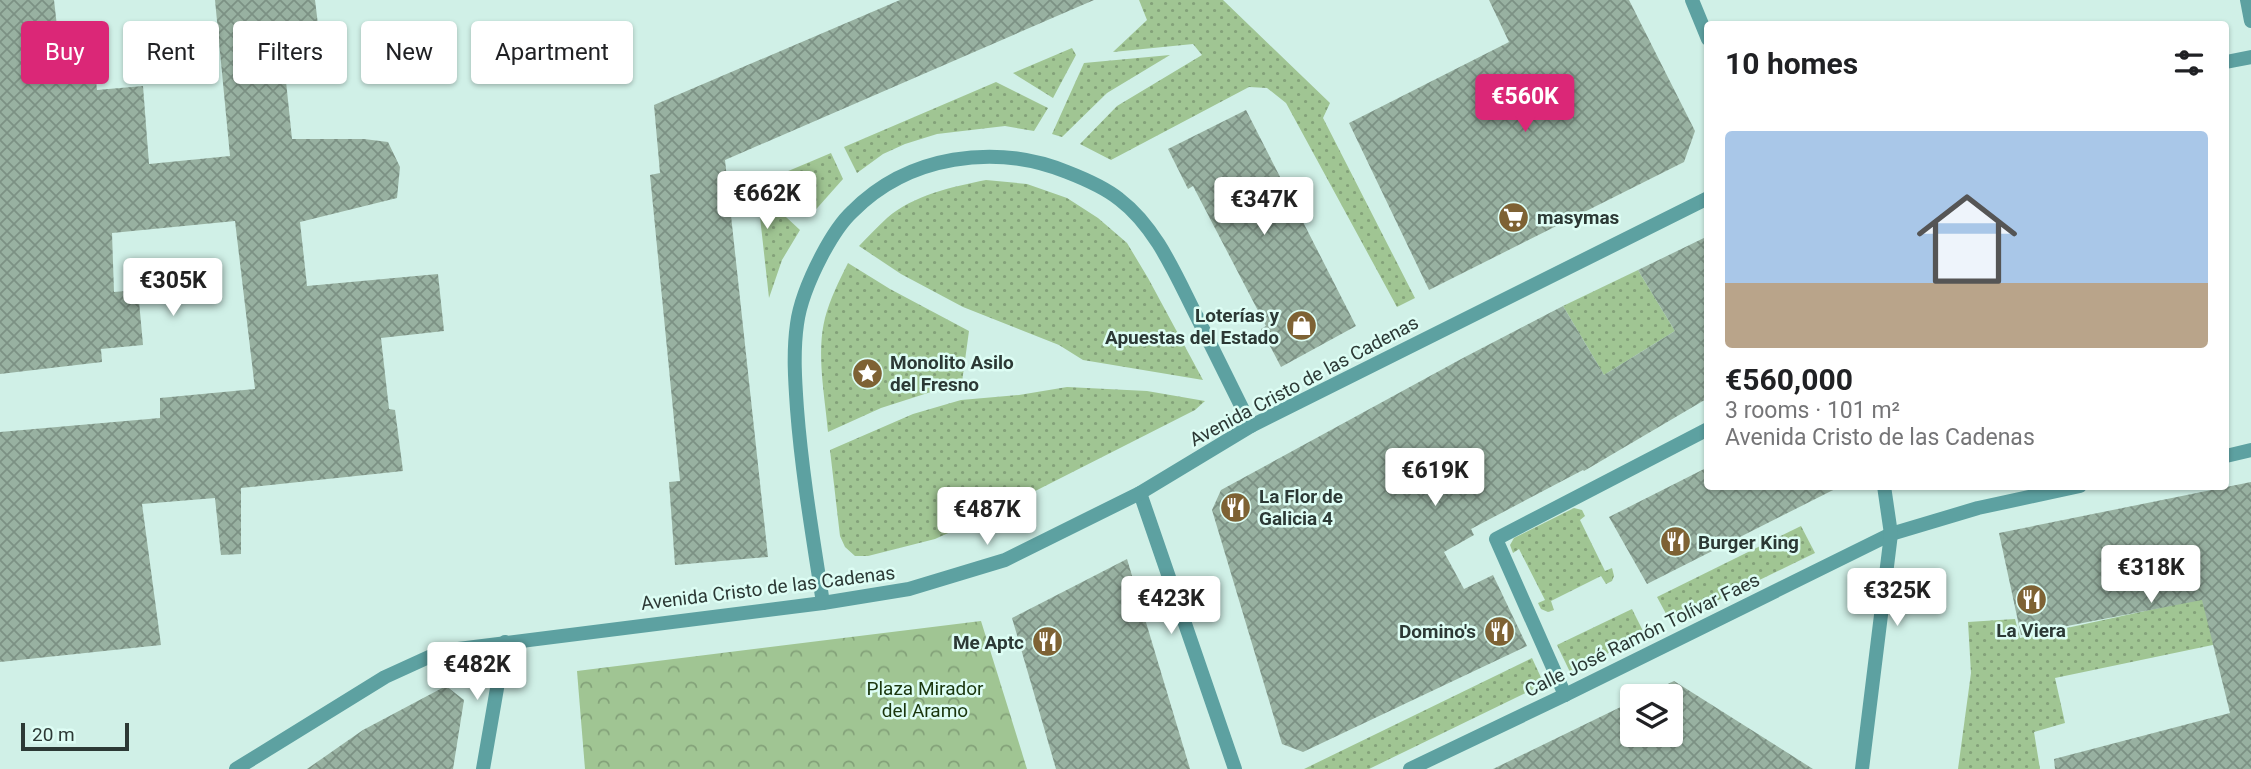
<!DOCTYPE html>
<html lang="en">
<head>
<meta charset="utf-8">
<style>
	:root { --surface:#fff; --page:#f2f2f2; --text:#202124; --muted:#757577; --line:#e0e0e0; --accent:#db2777 }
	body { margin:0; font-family:Roboto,sans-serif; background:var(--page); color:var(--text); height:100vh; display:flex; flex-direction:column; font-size:26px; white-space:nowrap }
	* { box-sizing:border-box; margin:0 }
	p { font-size:23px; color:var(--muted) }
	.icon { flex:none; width:38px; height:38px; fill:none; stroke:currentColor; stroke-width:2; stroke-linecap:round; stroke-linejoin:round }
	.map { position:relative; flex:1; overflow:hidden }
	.panel { position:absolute; left:1704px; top:21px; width:525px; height:469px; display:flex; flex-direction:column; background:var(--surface); border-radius:7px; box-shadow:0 2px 5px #0004 }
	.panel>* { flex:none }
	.guide { position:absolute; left:21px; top:21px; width:665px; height:63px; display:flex; gap:14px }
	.fabs { position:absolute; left:1620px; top:684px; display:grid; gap:14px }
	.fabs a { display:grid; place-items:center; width:63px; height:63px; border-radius:7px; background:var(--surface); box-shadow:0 2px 5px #0004; font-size:35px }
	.scale { position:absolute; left:21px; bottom:18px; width:108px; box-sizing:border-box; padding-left:7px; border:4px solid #2c3935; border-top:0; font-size:19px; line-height:24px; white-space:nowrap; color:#2c3935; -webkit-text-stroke:5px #ddfdf4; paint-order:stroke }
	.price { position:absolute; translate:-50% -60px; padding:0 16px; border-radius:7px; background:#fff; color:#222; font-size:23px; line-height:46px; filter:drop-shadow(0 2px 4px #0008) }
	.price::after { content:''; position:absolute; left:50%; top:42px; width:21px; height:16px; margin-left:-10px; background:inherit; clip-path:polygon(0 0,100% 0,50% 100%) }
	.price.active { background:var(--accent); color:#fff }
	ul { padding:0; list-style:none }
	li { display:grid; align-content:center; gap:14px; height:371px; padding:0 21px }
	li+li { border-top:2px solid var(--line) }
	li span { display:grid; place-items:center; height:217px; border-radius:7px; color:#555 }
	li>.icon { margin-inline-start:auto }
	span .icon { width:126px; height:126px; fill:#fffc; stroke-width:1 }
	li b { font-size:30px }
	h2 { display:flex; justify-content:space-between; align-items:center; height:84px; padding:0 21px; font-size:30px }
	.tag { padding:0 24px; border-radius:7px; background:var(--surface); box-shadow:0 2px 5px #0004; font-size:24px; line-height:63px }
	.tag.active { background:var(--accent); color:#fff }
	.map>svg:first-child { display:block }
	.grass { fill:url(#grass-dots) }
	.park { fill:url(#park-crowns) }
	.building { fill:url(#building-cross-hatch) }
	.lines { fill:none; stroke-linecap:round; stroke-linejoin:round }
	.pedestrian { stroke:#5da1a1; stroke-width:14 }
	.minor { stroke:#5da1a1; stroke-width:14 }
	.tertiary { stroke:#5da1a1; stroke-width:14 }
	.labels { text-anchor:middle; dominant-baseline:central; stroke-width:5; stroke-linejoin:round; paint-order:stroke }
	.poi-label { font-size:19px; font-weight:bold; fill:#2c3935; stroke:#ddfdf4; text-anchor:start }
	.street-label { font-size:19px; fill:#2c3935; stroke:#ddfdf4 }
	.park-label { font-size:19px; fill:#1a360d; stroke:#ddfdf4 }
</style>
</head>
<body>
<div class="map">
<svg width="2251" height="769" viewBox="0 0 2251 769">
	<defs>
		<pattern id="grass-dots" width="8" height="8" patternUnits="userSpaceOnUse" patternTransform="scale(1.75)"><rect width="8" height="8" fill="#a0c593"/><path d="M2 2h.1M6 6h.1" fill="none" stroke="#83a179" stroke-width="1.8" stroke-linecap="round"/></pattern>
		<pattern id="park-crowns" width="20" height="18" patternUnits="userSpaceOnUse" patternTransform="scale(1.75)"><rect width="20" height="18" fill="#a0c593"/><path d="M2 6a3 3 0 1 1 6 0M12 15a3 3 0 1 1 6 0" fill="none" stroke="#83a179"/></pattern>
		<pattern id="building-cross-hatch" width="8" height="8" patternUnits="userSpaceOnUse" patternTransform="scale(1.75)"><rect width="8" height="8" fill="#98b1a1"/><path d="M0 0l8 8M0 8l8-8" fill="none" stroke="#7c9184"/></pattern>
	</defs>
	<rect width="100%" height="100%" fill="#d0f0e7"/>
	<g class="grass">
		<path d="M 1139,0 L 1223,0 L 1330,103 L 1323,118 L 1415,298 L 1397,307 L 1286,103 L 1267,88 L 1249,87 L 1111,160 L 1080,144 L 1117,106 L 1202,55 L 1193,44 L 1113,52 L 1147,20 Z"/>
		<path d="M 1072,48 L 1076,55 L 1053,98 L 1013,73 Z"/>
		<path d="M 1170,55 L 1107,93 L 1062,137 L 1052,134 L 1084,63 Z"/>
		<path d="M 996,82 L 1048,108 L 1034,131 L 1005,126 L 937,134 L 905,144 L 883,154 L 857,173 L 844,147 Z"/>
		<path d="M 831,153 L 843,179 L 811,215 L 774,177 Z"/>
		<path d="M 986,180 L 1027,184 L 1067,198 L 1098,218 L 1127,243 L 1148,278 L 1203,380 L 1083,360 L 1059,345 L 963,307 L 901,274 L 859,246 C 868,237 877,227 887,218 C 914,195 951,187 986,180 Z"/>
		<path d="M 757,190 L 800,230 L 782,260 L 769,298 Z"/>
		<path d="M 848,263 L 890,289 L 969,331 L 962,382 L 881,408 L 828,432 C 825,396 816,353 825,318 C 830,299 839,281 848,263 Z"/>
		<path d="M 1638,270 L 1675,331 L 1604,375 L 1563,306 Z"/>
		<path d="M 1067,387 L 1147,391 L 1205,401 L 1195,410 L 990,514 L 935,539 L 868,556 L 855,556 L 845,547 L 840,536 L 830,450 L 913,414 L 961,400 L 1019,395 Z"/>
		<path d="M 1574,508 L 1582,510 L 1585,516 L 1580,520 L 1605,571 L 1612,568 L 1614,576 L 1612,581 L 1606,584 L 1601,576 L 1551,601 L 1554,610 L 1548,612 L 1541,609 L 1538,603 L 1545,600 L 1519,549 L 1513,553 L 1510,545 L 1514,538 Z"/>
		<path d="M 1801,526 L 1815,553 L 1671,623 L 1657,597 Z"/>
		<path d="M 2251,588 L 2251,637 L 2055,678 L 2065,723 L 2034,732 L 2040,769 L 1958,769 L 1971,673 L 1968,622 L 2015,619 L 2020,638 Z"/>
		<path d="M 1632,609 L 1645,635 L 1570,672 L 1557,645 Z"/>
		<path d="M 1532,658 L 1544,684 L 1369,769 L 1304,769 Z"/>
	</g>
	<path class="park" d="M 981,621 L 1027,769 L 585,769 L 577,671 Z"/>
	<g class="building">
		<path d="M 0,0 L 54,0 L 58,35 L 91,33 L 97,90 L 143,86 L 149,164 L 230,156 L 215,0 L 315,0 L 320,41 L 312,43 L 311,59 L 284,62 L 292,139 L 364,139 L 388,142 L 400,167 L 397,198 L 300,222 L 307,286 L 438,274 L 444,331 L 381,338 L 389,409 L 395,410 L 403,471 L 241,488 L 241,554 L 221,555 L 215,498 L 142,504 L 161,645 L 0,662 L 0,432 L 160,418 L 160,398 L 255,389 L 235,221 L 112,233 L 114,292 L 138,290 L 143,345 L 101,349 L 102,362 L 0,374 Z"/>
		<path d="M 900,0 L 1094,0 L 725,160 L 768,557 L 675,565 L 669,482 L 680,481 L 650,175 L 660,173 L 654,105 Z"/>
		<path d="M 1489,0 L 1629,0 L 1695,131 L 1684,162 L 1429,290 L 1349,123 L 1509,42 Z"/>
		<path d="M 1246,110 L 1356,326 L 1281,367 L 1261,329 L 1266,326 L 1193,186 L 1188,189 L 1168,149 Z"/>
		<path d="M 1708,236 L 1708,398 L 1584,471 L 1583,470 L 1471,529 L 1474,535 L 1444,552 L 1464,589 L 1493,575 L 1527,646 L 1303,752 L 1282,744 L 1212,510 L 1221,490 L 1463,358 L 1563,306 L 1604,375 L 1675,331 L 1638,270 Z"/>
		<path d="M 1708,467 L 1708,486 L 1841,486 L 1647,584 L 1609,517 Z"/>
		<path d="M 2251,482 L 2251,769 L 2055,769 L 2054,759 L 2230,713 L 2202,600 L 2021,635 L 1999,533 Z"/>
		<path d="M 1127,559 L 1190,769 L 1056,769 L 1012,618 Z"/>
		<path d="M 1674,681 L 1813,769 L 1493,769 L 1633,701 L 1633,735 L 1671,735 L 1671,696 L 1643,696 Z"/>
		<path d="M 446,686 L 464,700 L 453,769 L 307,769 L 363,730 Z"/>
	</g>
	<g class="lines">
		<g class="pedestrian">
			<path d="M 2247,0 L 2251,21"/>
			<path d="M 2226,456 L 2251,450"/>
			<path d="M 823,603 C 813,538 802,474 797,409 C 795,381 793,352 797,324 C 800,301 811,276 822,255 C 830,240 839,224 852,212 C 908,155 995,143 1067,172 C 1085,179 1104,187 1119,199 C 1157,228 1176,276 1197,317 C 1215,354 1233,390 1251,426"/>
			<path d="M 1565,695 L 1496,539 L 1708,429"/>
			<path d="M 1410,769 L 1565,695 L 1891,534 L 1978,508 L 2080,486"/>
		</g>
		<g class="minor">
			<path d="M 1140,493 L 1235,769"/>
			<path d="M 483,769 L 505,642"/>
			<path d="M 1862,769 L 1891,534 L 1884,486"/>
		</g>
		<g class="tertiary">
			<path d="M 1692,0 L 1708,39"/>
			<path d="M 2226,62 L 2251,57"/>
			<path d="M 236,769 L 385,677 L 442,651 L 823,603 L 909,589 L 1005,560 L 1140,493 L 1251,426 L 1708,198"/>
		</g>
	</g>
	<defs>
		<symbol id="supermarket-disc" viewBox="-11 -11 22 22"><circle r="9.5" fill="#7e6234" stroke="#ddfdf4"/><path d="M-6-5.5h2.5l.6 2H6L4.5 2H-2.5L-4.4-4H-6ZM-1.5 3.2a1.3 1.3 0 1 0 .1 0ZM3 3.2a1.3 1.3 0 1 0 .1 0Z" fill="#fff"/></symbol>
		<symbol id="shop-disc" viewBox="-11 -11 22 22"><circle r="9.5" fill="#7e6234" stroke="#ddfdf4"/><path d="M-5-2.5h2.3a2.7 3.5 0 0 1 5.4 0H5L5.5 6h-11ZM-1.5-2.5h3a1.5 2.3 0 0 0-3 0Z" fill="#fff"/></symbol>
		<symbol id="sight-disc" viewBox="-11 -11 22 22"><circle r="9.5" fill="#7e6234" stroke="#ddfdf4"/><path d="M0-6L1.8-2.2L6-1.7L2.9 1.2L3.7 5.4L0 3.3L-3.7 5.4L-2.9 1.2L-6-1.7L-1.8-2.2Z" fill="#fff"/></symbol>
		<symbol id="restaurant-disc" viewBox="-11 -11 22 22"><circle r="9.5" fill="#7e6234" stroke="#ddfdf4"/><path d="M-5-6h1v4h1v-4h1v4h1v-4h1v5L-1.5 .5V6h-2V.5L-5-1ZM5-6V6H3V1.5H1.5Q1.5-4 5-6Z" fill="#fff"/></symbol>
	</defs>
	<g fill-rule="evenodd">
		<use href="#supermarket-disc" x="1496" y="200" width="35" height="35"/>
		<use href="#shop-disc" x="1284" y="308" width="35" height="35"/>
		<use href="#sight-disc" x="850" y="356" width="35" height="35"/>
		<use href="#restaurant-disc" x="1218" y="490" width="35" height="35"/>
		<use href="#restaurant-disc" x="1658" y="524" width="35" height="35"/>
		<use href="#restaurant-disc" x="2014" y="582" width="35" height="35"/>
		<use href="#restaurant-disc" x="1482" y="614" width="35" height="35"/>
		<use href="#restaurant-disc" x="1030" y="624" width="35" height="35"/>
	</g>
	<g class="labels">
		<g class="poi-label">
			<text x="1537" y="217">masymas</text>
			<text x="1279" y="315" text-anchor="end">Loterías y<tspan x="1279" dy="22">Apuestas del Estado</tspan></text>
			<text x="890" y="362">Monolito Asilo<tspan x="890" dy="22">del Fresno</tspan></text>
			<text x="1259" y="496">La Flor de<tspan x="1259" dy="22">Galicia 4</tspan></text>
			<text x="1698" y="542">Burger King</text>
			<text x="2031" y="630" text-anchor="middle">La Viera</text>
			<text x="1476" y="631" text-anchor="end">Domino's</text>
			<text x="1024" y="642" text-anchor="end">Me Aptc</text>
		</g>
		<g class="street-label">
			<text transform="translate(1304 381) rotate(-28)">Avenida Cristo de las Cadenas</text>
			<text transform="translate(768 588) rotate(-7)">Avenida Cristo de las Cadenas</text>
			<text transform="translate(1642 635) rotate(-26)">Calle José Ramón Tolívar Faes</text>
		</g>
		<g class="park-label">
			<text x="925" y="688">Plaza Mirador<tspan x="925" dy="22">del Aramo</tspan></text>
		</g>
	</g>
</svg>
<div class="fabs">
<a><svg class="icon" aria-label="layers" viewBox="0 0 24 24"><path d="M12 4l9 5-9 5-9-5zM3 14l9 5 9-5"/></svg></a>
</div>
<div class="scale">20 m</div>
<b class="price active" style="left:1525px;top:134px">€560K</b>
<b class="price" style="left:767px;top:231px">€662K</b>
<b class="price" style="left:1264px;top:237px">€347K</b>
<b class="price" style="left:173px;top:318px">€305K</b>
<b class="price" style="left:1435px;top:508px">€619K</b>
<b class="price" style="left:987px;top:547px">€487K</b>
<b class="price" style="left:2151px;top:605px">€318K</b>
<b class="price" style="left:1897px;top:628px">€325K</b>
<b class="price" style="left:1171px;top:636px">€423K</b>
<b class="price" style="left:477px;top:702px">€482K</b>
<div class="guide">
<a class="tag active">Buy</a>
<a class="tag">Rent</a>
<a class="tag">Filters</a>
<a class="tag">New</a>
<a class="tag">Apartment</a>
</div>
<section class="panel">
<h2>10 homes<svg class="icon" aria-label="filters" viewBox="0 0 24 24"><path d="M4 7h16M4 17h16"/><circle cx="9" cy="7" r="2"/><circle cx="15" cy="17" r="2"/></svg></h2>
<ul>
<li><span style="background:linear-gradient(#a9c7e8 70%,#b9a48a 0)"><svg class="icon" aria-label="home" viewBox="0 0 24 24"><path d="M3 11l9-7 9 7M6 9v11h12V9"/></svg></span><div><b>€560,000</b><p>3 rooms · 101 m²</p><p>Avenida Cristo de las Cadenas</p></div></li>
</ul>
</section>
</div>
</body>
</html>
